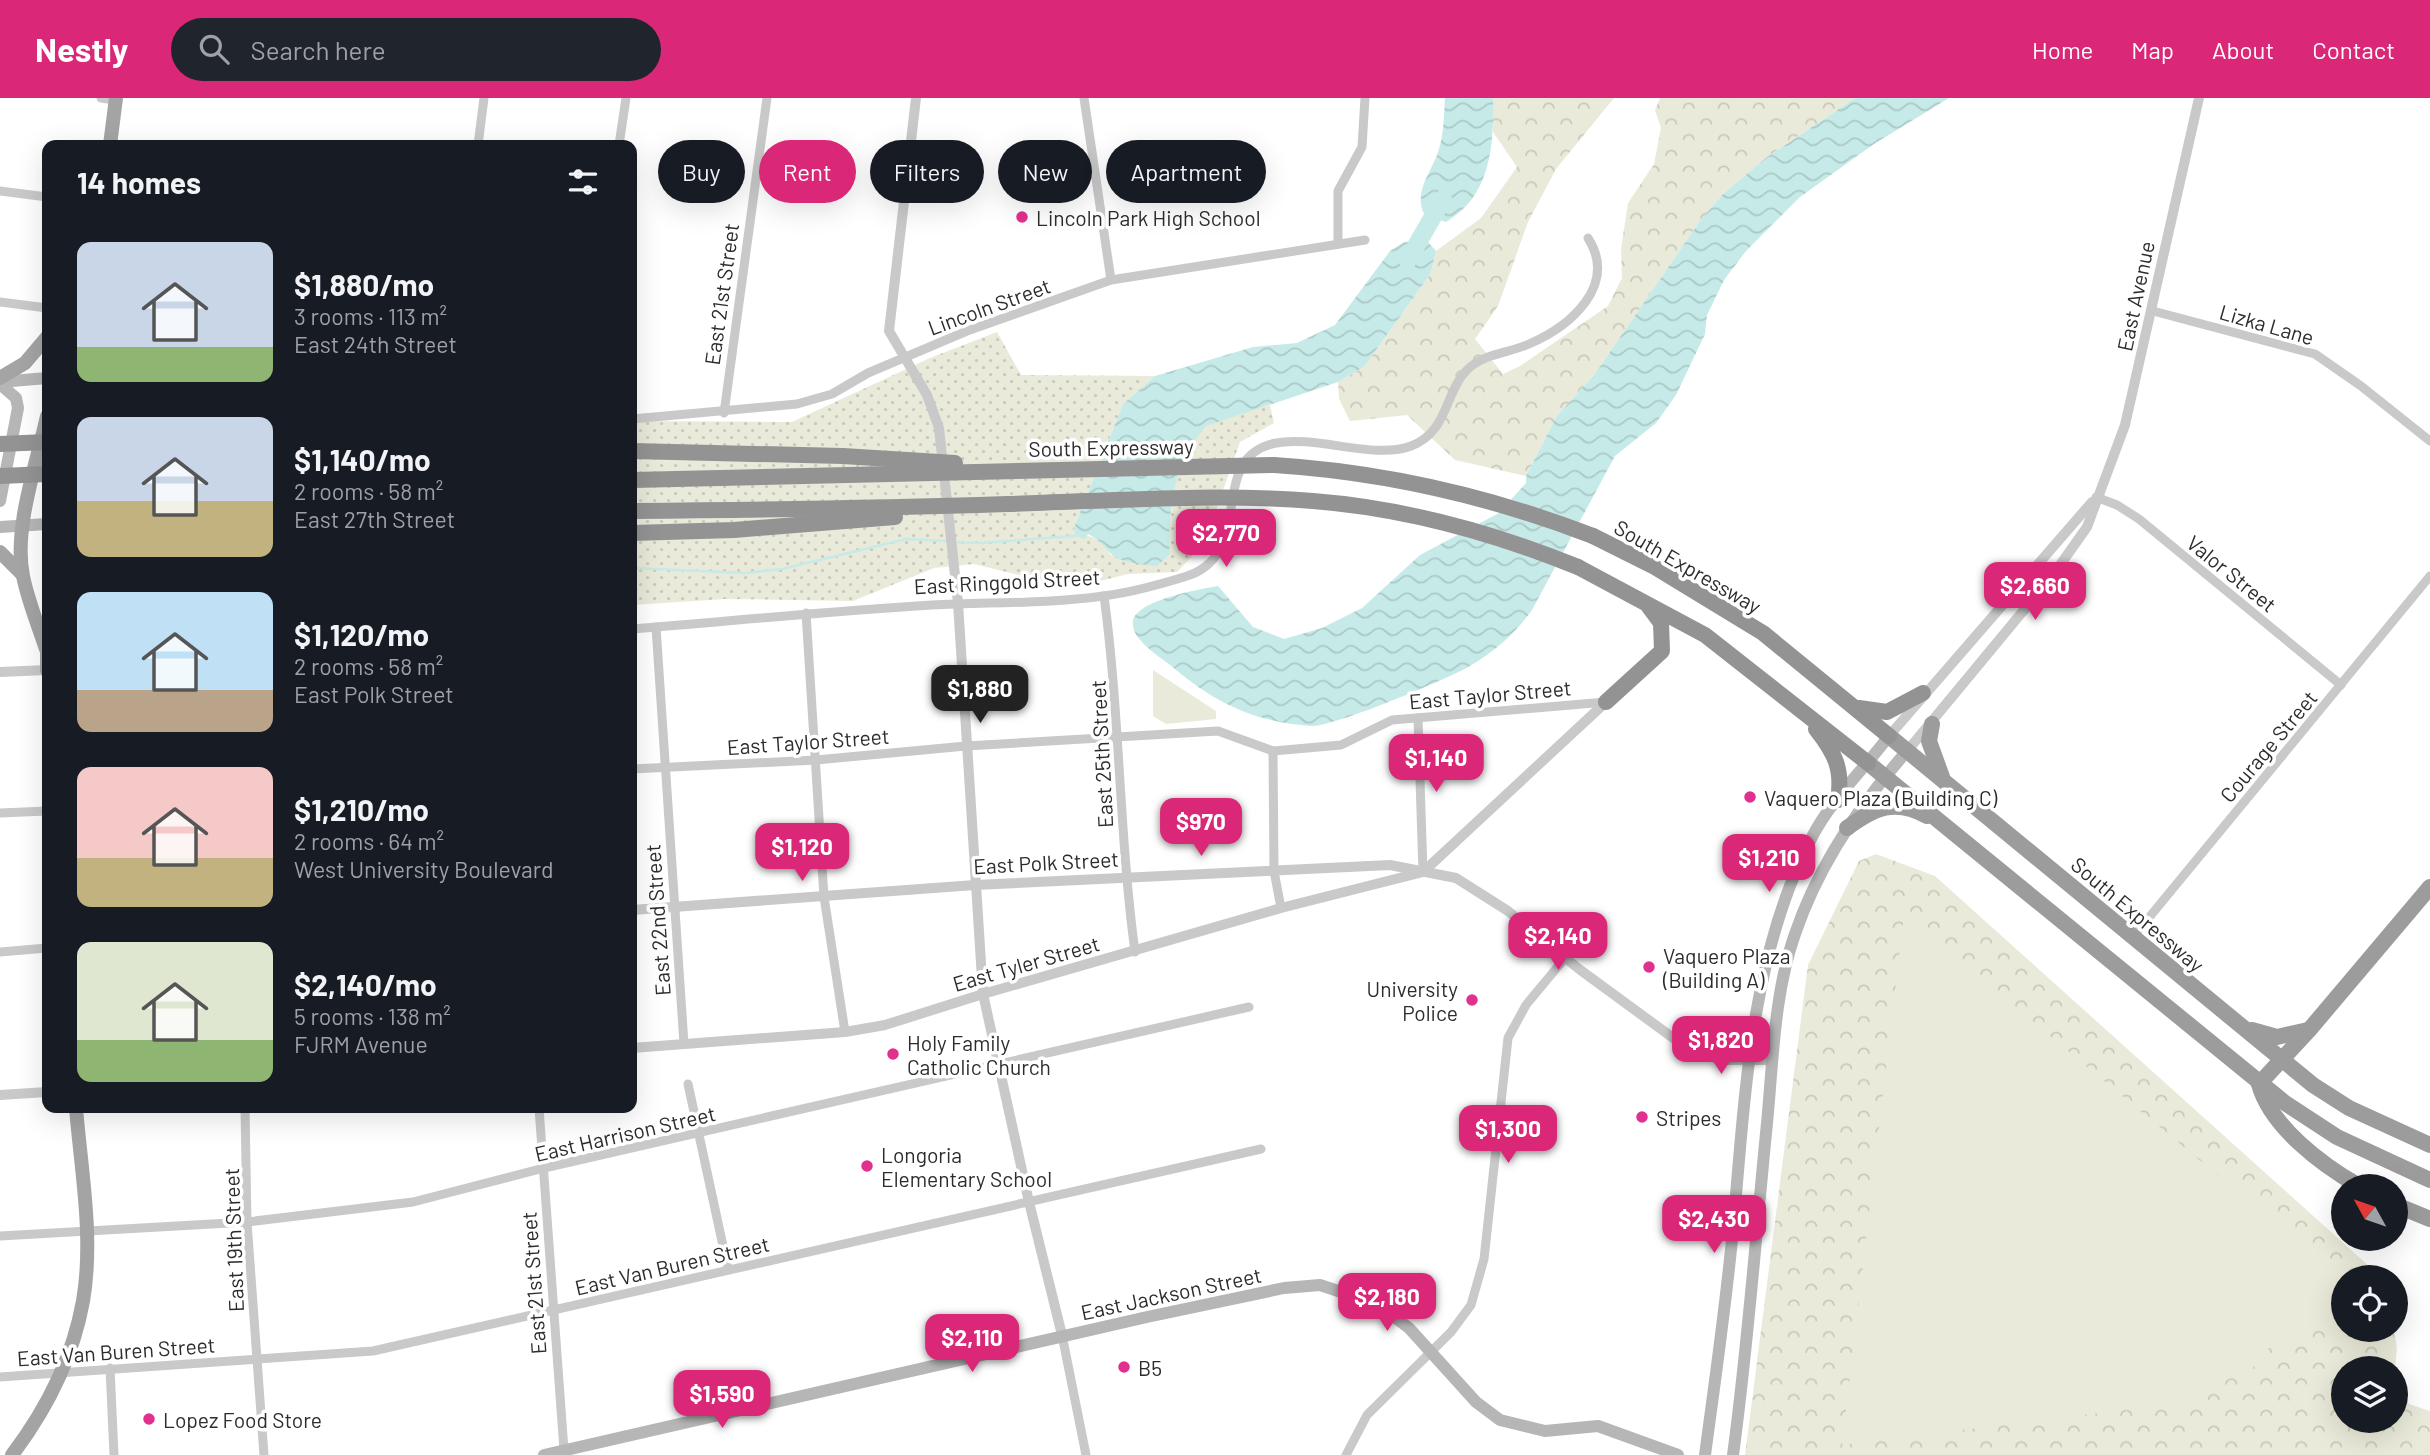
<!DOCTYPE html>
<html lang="en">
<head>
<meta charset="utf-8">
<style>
	:root { --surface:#171b24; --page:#20242c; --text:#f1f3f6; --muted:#9ea1a6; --accent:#db2777 }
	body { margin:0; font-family:Barlow,sans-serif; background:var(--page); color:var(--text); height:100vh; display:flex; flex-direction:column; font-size:26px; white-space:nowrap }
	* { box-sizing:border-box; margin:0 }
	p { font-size:23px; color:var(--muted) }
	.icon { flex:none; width:38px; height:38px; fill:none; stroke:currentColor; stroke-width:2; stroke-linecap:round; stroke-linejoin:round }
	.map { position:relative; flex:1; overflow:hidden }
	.drawer { position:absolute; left:42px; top:42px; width:595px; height:973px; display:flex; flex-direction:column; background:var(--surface); border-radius:14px; box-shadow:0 7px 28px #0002 }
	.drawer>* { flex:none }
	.guide { position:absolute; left:658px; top:42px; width:665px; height:63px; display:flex; gap:14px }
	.needle { width:46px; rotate:310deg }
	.buttons { position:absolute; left:2331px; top:1076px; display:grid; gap:14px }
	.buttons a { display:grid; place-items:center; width:77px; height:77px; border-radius:50%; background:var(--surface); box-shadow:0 7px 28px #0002; font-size:35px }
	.price { position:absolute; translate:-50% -60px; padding:0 16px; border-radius:14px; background:var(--accent); color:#fff; font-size:23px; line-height:46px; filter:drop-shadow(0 2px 4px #0008) }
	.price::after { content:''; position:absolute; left:50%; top:42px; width:21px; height:16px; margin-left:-10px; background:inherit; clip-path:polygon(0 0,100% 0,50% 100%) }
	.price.on { background:#222; color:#fff }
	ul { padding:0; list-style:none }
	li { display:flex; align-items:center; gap:21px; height:175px; padding:0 35px }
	li span { display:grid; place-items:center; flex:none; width:196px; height:140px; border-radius:14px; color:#555 }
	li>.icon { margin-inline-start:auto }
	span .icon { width:84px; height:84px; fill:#fffc; stroke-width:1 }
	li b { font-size:30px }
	h2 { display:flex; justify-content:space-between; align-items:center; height:84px; padding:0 35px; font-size:30px }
	.chip { padding:0 24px; border-radius:32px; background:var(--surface); box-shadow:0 7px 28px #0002; font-size:24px; line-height:63px }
	.chip.on { background:var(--accent); color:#fff }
	header { display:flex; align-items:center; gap:42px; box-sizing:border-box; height:98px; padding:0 35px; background:var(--accent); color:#fff }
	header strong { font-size:33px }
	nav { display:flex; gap:38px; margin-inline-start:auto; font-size:24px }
	.search { width:490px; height:63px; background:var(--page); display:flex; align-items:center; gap:18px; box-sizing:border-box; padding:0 24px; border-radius:38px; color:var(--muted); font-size:26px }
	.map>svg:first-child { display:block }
	.grass { fill:url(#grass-dots) }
	.forest { fill:url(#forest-crowns) }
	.green { fill:#eaeada }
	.water { fill:url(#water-waves) }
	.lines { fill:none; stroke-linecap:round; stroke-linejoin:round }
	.stream { stroke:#c6eae8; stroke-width:2.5 }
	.river { stroke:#c6eae8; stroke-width:18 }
	.minor { stroke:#c9c9c9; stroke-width:9 }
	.tertiary { stroke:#c9c9c9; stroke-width:10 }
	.secondary { stroke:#b6b6b6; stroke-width:12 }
	.primary { stroke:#a4a4a4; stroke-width:14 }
	.trunk { stroke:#9c9c9c; stroke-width:16 }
	.motorway { stroke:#939393; stroke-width:16 }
	.motorway-bridge { stroke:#939393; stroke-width:16 }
	.poi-dot { fill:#e2308e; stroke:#fff; stroke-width:2.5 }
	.labels { text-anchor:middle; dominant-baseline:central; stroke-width:7; stroke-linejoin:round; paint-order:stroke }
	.poi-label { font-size:21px; fill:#2c2c2c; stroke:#fff; text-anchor:start }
	.street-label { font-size:21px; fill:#2c2c2c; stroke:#fff }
</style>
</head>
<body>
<header>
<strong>Nestly</strong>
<div class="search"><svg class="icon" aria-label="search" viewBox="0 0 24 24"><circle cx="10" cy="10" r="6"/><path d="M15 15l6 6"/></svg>Search here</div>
<nav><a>Home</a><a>Map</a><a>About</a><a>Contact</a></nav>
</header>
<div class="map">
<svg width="2430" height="1357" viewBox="0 0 2430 1357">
	<defs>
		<pattern id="grass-dots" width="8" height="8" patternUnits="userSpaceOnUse" patternTransform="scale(1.75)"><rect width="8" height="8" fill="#eaeada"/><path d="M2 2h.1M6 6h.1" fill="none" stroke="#c9c9bb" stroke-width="1.8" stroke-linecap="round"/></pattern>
		<pattern id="forest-crowns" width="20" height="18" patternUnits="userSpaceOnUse" patternTransform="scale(1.75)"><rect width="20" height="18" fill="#eaeada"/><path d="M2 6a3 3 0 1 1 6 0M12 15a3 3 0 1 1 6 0" fill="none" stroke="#c9c9bb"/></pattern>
		<pattern id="water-waves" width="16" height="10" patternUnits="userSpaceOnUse" patternTransform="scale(1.75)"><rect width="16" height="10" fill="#c6eae8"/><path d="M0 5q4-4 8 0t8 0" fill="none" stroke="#aac9c7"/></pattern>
	</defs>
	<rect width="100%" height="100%" fill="#fff"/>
	<path class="grass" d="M 997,234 L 1021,277 L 1155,278 L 1123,306 L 1075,427 L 1074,437 C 1094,435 1099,443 1111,457 L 1170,456 C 1168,421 1174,347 1207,327 C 1224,317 1251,313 1270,307 L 1274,325 L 1240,344 L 1204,446 L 1177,474 L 1128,476 L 1073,490 L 974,466 L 934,470 L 853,503 L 725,501 L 632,507 L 632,323 L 792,324 L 930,260 Z"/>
	<g class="forest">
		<path d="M 1493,0 L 1614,0 L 1556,71 L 1528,124 L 1498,208 L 1475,241 L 1503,276 L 1520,268 L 1608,208 L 1622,180 L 1621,151 L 1628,105 L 1654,66 L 1661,30 L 1655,12 L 1660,0 L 1855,0 L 1767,59 L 1724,95 L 1702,120 L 1594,277 L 1556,319 L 1526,378 L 1455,362 L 1407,317 L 1350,323 L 1339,301 L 1338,284 L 1364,269 L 1431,175 L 1436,153 L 1481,120 L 1517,69 L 1493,34 Z"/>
		<path d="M 1876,756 L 1935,778 L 2370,1169 L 2376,1179 L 2343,1180 L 2343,1232 L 2394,1232 L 2397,1251 L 2395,1270 L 2343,1270 L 2343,1323 L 2396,1323 L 2396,1287 L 2409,1306 L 2430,1313 L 2430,1357 L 1745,1357 L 1808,867 L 1859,763 Z"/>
	</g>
	<g class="green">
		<path d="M 1153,572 L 1216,613 L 1216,621 L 1166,626 L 1153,618 Z"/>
		<path d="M 1904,817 L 2343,1181 L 2343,1219 L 2265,1252 L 2265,1263 L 2180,1305 L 1842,1347 Z"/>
	</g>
	<g class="water">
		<path d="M 1445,0 L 1493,0 C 1494,47 1491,98 1446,124 L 1424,116 C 1413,92 1433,73 1439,51 C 1444,34 1444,17 1445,0 Z"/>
		<path d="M 1855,0 L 1949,0 L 1874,46 L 1800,99 L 1746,153 L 1724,182 L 1707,217 L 1705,236 L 1676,297 L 1656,325 L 1615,358 L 1532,512 C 1515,536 1495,553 1470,568 C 1448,581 1333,629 1312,628 C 1253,624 1213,604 1169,566 C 1157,557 1130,540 1133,523 C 1137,502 1200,491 1218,488 L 1253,529 L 1284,541 L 1322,530 L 1362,510 L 1420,457 L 1499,415 L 1526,385 L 1526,378 L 1556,319 L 1594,277 L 1702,120 L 1724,95 L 1767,59 Z"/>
		<path d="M 1416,142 L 1427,143 L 1436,153 L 1431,175 L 1364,269 L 1338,284 L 1206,328 C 1174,364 1168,409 1170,456 L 1157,468 C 1141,466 1121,466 1109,454 C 1102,447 1098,441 1088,436 L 1085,441 L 1074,438 L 1075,427 L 1123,306 L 1155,278 L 1253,249 L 1297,245 L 1335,227 L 1390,153 L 1404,144 Z"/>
	</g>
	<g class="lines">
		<g class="stream">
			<path d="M 953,444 L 981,445 L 1074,438"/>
			<path d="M 632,470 L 745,475 L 782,471 L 906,441 L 947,443"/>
		</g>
		<path class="river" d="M 1408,162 L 1443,101"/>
		<g class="minor">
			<path d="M 101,0 L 115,2"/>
			<path d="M 1084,0 L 1111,182"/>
			<path d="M 478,47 L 484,0"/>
			<path d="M 619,47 L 626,0"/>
			<path d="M 0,93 L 47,99"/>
			<path d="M 1338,146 L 1338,93 L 1362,49 L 1365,0"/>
			<path d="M 0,204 L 47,210"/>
			<path d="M 2153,213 L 2315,256 L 2361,288 L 2430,343"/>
			<path d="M 724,315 L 767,0"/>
			<path d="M 632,321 L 797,306 L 832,296 L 868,275 L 967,233 L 1111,182 L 1365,142"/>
			<path d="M 2096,399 L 2117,407 L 2139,421 L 2341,587"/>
			<path d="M 1104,498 C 1120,616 1119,736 1135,854"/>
			<path d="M 806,515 L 824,799 L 845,934"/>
			<path d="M 656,529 L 684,946"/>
			<path d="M 632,531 C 732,523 832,513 932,507 C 989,504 1047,506 1103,498 C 1129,495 1158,487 1184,479 C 1259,458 1204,359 1276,345 C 1315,337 1375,362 1411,348 C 1449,334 1444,293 1469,270 C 1486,255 1509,255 1529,246 C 1571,228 1618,187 1588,140"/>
			<path d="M 1418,620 L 1423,774"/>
			<path d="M 1273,653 L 1274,773 L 1281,810"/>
			<path d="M 632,671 L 816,662 L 966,648 L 1218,633 L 1273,653 L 1341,647 L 1392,622 L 1606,604"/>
			<path d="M 0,715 L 47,713"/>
			<path d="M 2133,839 L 2430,478"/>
			<path d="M 0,854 L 47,850"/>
			<path d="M 688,986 L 728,1171"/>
			<path d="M 245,1010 L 247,1124 L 264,1357"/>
			<path d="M 539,1010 L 564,1352"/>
			<path d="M 0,1138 L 247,1124 L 413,1104 L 544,1070 L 1249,909"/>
			<path d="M 1062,1237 L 1086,1357"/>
			<path d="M 110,1270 L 114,1357"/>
			<path d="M 0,1279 L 373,1253 L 1261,1051"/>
			<path d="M 1346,1357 L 1367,1317 L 1451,1234 L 1471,1207 L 1484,1161 L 1508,940 L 1526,907 L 1565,860"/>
		</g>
		<g class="tertiary">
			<path d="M 916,0 L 889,233 L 927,297 L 939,330 L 958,505 L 983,896 L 1029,1104 L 1062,1237"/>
			<path d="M 0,574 L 47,572"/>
			<path d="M 1889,638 L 2092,404"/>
			<path d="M 1908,652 L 2053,477 L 2087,429 L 2125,327 L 2199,0"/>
			<path d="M 632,812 L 975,787 L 1390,767 L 1456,780 L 1508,813 L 1579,871 L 1680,945 L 1720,962 L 1773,962"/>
			<path d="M 632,950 L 845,934 L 885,927 L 983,896 L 1281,810 L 1423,774 L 1606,604"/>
			<path d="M 0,997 L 47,994"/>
		</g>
		<g class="secondary">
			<path d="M 0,284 L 47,280"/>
			<path d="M 0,286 L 16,300 L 18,310 L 0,403"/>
			<path d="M 0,429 L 47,426"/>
			<path d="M 544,1357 L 1147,1219 L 1284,1190 L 1320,1187 L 1377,1206 L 1409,1230 L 1476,1304 L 1500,1322 L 1545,1333 L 1598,1328 L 1678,1357"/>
			<path d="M 1705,1357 C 1715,1282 1726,1207 1733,1131 C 1745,1000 1750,857 1812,739 C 1831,702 1864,671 1889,638"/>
			<path d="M 1733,1357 C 1748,1247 1756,1135 1767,1025 C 1773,963 1774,895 1795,836 C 1818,768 1860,706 1908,652"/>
		</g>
		<g class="primary">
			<path d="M 110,47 L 116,0"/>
			<path d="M 0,280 L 25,265 L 47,239"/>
			<path d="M 0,454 L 22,476"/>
			<path d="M 47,542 L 47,572"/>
			<path d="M 46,551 C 38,527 28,503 23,478 C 13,431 37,365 47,318"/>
			<path d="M 12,1357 C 46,1312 73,1259 83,1203 C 94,1140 81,1072 76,1010"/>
		</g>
		<g class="trunk">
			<path d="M 1932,626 L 1929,643 L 1942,679"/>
			<path d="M 1889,638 L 2313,987 L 2349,1010 L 2430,1047"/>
			<path d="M 1868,665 L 2285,1005 L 2337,1039 L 2430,1082"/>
			<path d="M 1847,730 C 1874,710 1895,700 1927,718"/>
			<path d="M 2252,932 L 2277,939 L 2308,932"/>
			<path d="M 2259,986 L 2310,931 L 2430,789"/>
			<path d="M 2259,986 C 2270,1028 2322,1067 2359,1088"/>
			<path d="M 2396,1107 L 2430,1121"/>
		</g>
		<g class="motorway">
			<path d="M 1593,438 L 1653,468 L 1763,535 L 1889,638"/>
			<path d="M 1578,469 L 1705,537 L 1868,665"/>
			<path d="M 1606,604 L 1662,553 L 1661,525 L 1649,509"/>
			<path d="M 1859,610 L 1887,614 L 1923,595"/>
			<path d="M 1816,631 C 1835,655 1843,671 1838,702"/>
		</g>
		<g class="motorway-bridge">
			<path d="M 0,346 L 47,344"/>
			<path d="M 632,353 L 843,358 L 955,365"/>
			<path d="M 0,378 L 47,376"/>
			<path d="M 632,382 L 1274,367 C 1385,374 1489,398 1593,438"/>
			<path d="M 632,413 C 757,412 882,410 1007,406 C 1108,403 1211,395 1313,403 C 1404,410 1494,435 1578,469"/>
			<path d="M 632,435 L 734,432 L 895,419"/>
		</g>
	</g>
	<g class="poi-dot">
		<circle cx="1022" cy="119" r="7"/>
		<circle cx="1750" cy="699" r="7"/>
		<circle cx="1649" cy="869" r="7"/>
		<circle cx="1472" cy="902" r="7"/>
		<circle cx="893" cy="956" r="7"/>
		<circle cx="1642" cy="1019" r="7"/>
		<circle cx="867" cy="1068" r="7"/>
		<circle cx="1124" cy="1269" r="7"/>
		<circle cx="149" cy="1321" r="7"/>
	</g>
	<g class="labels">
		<g class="poi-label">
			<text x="1036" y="119">Lincoln Park High School</text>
			<text x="1764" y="699">Vaquero Plaza (Building C)</text>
			<text x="1663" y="857">Vaquero Plaza<tspan x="1663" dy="24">(Building A)</tspan></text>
			<text x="1458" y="890" text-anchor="end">University<tspan x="1458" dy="24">Police</tspan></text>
			<text x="907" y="944">Holy Family<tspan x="907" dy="24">Catholic Church</tspan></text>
			<text x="1656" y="1019">Stripes</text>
			<text x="881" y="1056">Longoria<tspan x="881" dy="24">Elementary School</tspan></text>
			<text x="1138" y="1269">B5</text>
			<text x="163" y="1321">Lopez Food Store</text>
		</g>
		<g class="street-label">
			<text transform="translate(721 196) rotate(-82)">East 21st Street</text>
			<text transform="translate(2135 198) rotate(-78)">East Avenue</text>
			<text transform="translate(989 208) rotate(-20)">Lincoln Street</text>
			<text transform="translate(2267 226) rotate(16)">Lizka Lane</text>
			<text transform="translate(1111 349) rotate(-1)">South Expressway</text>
			<text transform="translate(1688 468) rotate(30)">South Expressway</text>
			<text transform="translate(2232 475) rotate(39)">Valor Street</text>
			<text transform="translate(1007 483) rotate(-3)">East Ringgold Street</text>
			<text transform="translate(1490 596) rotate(-5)">East Taylor Street</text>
			<text transform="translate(808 643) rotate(-4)">East Taylor Street</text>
			<text transform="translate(2268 648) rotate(-50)">Courage Street</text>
			<text transform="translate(1101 656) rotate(-93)">East 25th Street</text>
			<text transform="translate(1046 764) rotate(-3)">East Polk Street</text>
			<text transform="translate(2138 816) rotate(40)">South Expressway</text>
			<text transform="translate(657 822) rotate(-94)">East 22nd Street</text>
			<text transform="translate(1026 865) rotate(-16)">East Tyler Street</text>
			<text transform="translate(625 1035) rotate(-13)">East Harrison Street</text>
			<text transform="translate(233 1142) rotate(-92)">East 19th Street</text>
			<text transform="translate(672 1167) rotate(-13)">East Van Buren Street</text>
			<text transform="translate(533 1185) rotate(-94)">East 21st Street</text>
			<text transform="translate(1171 1195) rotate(-12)">East Jackson Street</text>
			<text transform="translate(116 1253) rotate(-4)">East Van Buren Street</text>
		</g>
	</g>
</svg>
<div class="buttons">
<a><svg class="needle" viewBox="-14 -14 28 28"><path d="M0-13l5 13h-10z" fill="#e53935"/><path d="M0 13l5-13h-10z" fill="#9ea1a6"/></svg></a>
<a><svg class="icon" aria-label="locate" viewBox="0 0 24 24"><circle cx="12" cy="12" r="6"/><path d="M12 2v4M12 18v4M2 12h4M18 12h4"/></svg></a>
<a><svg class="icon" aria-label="layers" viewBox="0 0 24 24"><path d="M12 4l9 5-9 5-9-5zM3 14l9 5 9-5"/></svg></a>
</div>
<b class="price" style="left:1226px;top:471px">$2,770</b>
<b class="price" style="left:2035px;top:524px">$2,660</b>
<b class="price on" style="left:980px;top:627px">$1,880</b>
<b class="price" style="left:1436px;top:696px">$1,140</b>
<b class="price" style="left:1201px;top:760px">$970</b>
<b class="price" style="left:802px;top:785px">$1,120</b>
<b class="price" style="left:1769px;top:796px">$1,210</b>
<b class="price" style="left:1558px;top:874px">$2,140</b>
<b class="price" style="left:1721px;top:978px">$1,820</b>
<b class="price" style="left:1508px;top:1067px">$1,300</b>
<b class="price" style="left:1714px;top:1157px">$2,430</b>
<b class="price" style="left:1387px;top:1235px">$2,180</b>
<b class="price" style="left:972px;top:1276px">$2,110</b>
<b class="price" style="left:722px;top:1332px">$1,590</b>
<div class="guide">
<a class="chip">Buy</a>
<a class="chip on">Rent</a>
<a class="chip">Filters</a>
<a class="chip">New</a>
<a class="chip">Apartment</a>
</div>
<section class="drawer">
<h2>14 homes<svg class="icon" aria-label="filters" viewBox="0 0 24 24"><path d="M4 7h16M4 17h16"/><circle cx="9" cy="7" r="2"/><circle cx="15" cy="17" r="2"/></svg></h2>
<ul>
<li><span style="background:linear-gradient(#c9d6e8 75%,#8fb573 0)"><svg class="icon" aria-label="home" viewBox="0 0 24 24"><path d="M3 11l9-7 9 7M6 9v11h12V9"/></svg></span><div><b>$1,880/mo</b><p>3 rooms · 113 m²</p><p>East 24th Street</p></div></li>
<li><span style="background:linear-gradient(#c9d6e8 60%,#c2b280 0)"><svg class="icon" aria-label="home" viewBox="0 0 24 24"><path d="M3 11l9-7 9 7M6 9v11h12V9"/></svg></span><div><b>$1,140/mo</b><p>2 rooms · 58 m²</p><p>East 27th Street</p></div></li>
<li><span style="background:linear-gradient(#bfe0f5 70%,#b9a48a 0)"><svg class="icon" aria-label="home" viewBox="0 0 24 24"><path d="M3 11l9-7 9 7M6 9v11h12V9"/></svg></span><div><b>$1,120/mo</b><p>2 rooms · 58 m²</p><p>East Polk Street</p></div></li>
<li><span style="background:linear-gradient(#f6c9c9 65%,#c2b280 0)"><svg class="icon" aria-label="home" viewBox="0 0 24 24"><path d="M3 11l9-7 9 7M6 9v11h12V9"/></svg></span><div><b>$1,210/mo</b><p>2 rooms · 64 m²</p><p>West University Boulevard</p></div></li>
<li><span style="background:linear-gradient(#dfe7d0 70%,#8fb573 0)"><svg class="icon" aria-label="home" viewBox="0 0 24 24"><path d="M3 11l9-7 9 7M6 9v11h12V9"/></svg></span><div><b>$2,140/mo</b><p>5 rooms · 138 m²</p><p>FJRM Avenue</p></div></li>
</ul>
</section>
</div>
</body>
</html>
